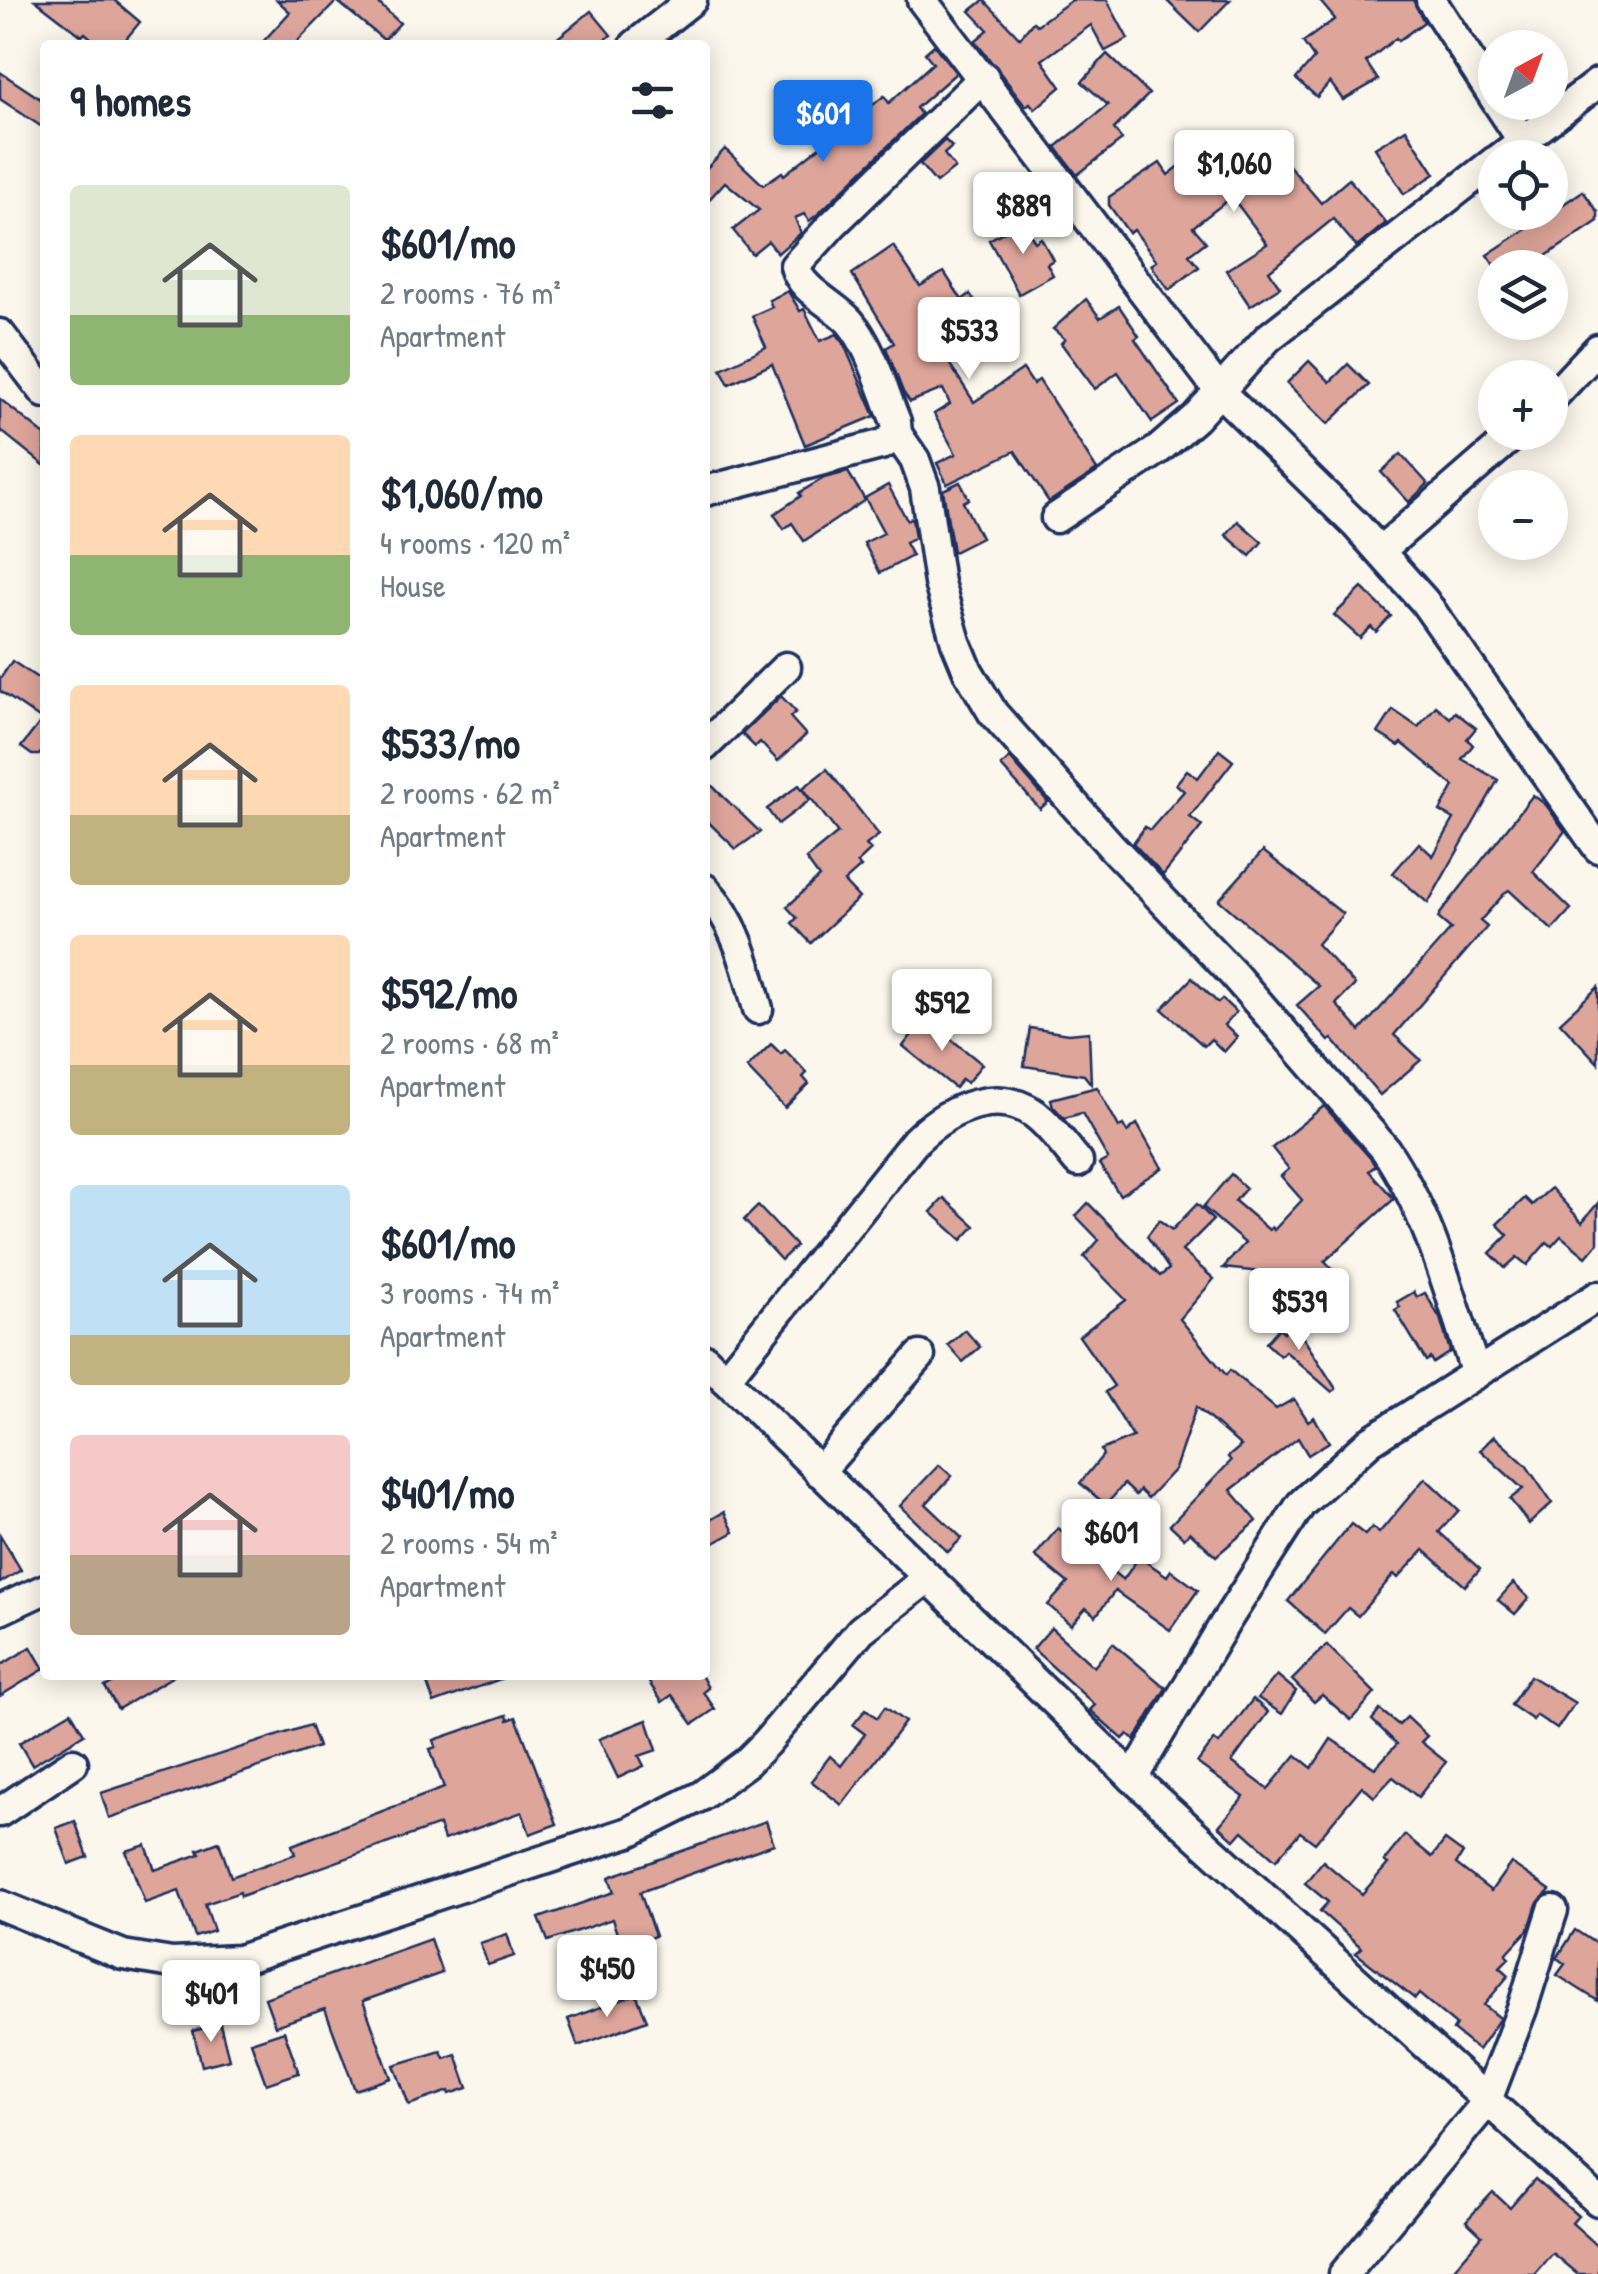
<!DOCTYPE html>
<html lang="en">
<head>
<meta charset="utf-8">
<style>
	:root { --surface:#fff; --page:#f6f6f7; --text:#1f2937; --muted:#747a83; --accent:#1a73e8 }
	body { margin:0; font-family:"Patrick Hand",sans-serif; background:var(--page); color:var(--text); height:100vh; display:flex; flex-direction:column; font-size:38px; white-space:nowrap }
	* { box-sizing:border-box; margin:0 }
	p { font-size:32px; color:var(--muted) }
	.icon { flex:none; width:55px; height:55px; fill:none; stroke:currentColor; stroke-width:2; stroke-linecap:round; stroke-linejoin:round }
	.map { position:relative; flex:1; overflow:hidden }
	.side { position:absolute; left:40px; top:40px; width:670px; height:1640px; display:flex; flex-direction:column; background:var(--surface); border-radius:10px; box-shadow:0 5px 25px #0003 }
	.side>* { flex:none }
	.needle { width:65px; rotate:41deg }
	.controls { position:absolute; left:1478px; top:30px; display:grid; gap:20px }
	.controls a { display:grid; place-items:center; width:90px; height:90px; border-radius:50%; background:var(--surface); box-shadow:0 5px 25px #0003; font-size:50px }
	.price { position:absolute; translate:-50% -85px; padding:0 22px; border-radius:10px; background:#fff; color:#222; font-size:32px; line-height:65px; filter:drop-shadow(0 2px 5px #0008) }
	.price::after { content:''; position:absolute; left:50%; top:60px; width:30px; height:22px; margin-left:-15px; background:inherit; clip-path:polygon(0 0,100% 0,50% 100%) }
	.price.active { background:var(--accent); color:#fff }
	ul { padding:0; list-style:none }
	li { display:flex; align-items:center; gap:30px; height:250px; padding:0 30px }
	li span { display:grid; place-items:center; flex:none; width:280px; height:200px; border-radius:10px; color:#555 }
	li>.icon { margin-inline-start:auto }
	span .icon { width:120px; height:120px; fill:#fffc; stroke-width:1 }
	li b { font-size:42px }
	h2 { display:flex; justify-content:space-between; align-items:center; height:120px; padding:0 30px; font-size:42px }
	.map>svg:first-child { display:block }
	.building { fill:#dea59b; stroke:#1b2f5e; stroke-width:2.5 }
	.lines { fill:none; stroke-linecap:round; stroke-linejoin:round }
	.minor-casing { stroke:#1b2f5e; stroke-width:35 }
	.minor { stroke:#fbf7ec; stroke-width:28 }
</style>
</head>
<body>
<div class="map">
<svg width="1598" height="2274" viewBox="0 0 1598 2274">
	<rect width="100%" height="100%" fill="#fbf7ec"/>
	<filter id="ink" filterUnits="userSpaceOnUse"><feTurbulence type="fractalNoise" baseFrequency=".01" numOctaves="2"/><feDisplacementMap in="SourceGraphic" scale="20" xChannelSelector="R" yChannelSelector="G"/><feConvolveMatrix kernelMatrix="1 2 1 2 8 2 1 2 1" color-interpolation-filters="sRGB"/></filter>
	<g filter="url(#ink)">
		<g class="building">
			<path d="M 35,0 L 114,0 L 140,22 L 121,45 L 99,45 L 85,33 L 82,36 Z"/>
			<path d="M 277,0 L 375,0 L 400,23 L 384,40 L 337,1 L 294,45 L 260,45 L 290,12 Z"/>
			<path d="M 984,0 L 1020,38 L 1033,22 L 1037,25 L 1072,0 L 1107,0 L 1128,39 L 1105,51 L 1091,25 L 1042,60 L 1061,87 L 1035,109 L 1030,103 L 1026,106 L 975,41 L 988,30 L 970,11 Z"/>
			<path d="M 1166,0 L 1230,0 L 1199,32 Z"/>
			<path d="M 1319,0 L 1413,0 L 1424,22 L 1398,41 L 1396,38 L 1366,62 L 1378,80 L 1343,100 L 1330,82 L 1317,97 L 1296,79 L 1314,58 L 1303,42 L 1335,19 Z"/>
			<path d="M 591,11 L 611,35 L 599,45 L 549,45 Z"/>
			<path d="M 934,45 L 956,73 L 916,108 L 921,114 L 817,215 L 809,221 L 804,214 L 795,218 L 801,233 L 778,253 L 768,241 L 752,254 L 733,230 L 759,210 L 725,182 L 705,204 L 705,170 L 725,149 L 763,185 L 782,172 L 784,175 L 884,96 L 889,103 L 933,63 L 925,53 Z"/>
			<path d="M 1107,54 L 1149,94 L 1114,129 L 1122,140 L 1077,175 L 1056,147 L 1108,105 L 1082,82 Z"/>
			<path d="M 0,72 L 45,102 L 45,129 L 0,99 Z"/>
			<path d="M 1406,129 L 1435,174 L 1404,194 L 1375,148 Z"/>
			<path d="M 1220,135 L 1256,187 L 1286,162 L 1321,203 L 1349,179 L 1386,223 L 1357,247 L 1333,219 L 1269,271 L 1280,287 L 1250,306 L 1226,270 L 1267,244 L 1232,197 L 1193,227 L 1206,242 L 1189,255 L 1199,267 L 1169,290 L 1151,265 L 1157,261 L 1134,230 L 1129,233 L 1109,205 L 1109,197 L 1160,163 L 1168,175 Z"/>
			<path d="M 945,140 L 952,147 L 944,154 L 955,168 L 936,183 L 920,164 Z"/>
			<path d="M 1583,191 L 1598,212 L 1598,221 L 1540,260 L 1545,268 L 1496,268 L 1487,255 Z"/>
			<path d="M 1017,224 L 1024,224 L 1035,242 L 1041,238 L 1053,260 L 1047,264 L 1053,275 L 1019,294 L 989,240 Z"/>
			<path d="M 893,246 L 920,286 L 944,272 L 962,300 L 970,294 L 994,329 L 979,339 L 966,320 L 935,341 L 974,402 L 1023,369 L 1033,384 L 1039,380 L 1097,470 L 1049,502 L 1015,451 L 947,484 L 937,463 L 956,454 L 934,414 L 950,404 L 943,389 L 910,402 L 903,392 L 886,348 L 894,343 L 852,274 Z"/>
			<path d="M 788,291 L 800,311 L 804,309 L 820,341 L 837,334 L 843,342 L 875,416 L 805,445 L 772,364 L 729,384 L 721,369 L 766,347 L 752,316 L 772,307 L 769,300 Z"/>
			<path d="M 1086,299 L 1100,318 L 1119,306 L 1139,336 L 1135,339 L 1179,404 L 1152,422 L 1118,372 L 1095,389 L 1061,343 L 1065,339 L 1053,329 Z"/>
			<path d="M 1309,361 L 1330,382 L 1348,364 L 1369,385 L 1328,424 L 1287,383 Z"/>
			<path d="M 0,399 L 45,435 L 45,466 L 0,430 Z"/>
			<path d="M 1401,454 L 1428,484 L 1409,502 L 1381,472 Z"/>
			<path d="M 848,472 L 865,500 L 804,541 L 792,523 L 784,529 L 774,514 L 801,496 L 799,493 L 824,478 Z"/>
			<path d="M 960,482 L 969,499 L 963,502 L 981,538 L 953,552 L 943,490 Z"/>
			<path d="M 888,485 L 907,520 L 912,518 L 915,538 L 905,543 L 912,556 L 880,573 L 864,543 L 884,533 L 865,498 Z"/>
			<path d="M 1238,521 L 1262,542 L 1250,556 L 1226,535 Z"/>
			<path d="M 1362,588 L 1391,616 L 1376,632 L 1371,627 L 1360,638 L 1334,615 Z"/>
			<path d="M 12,661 L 45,683 L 45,748 L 39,755 L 32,755 L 21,747 L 42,720 L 0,691 L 0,679 Z"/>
			<path d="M 781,696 L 796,712 L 790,717 L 806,735 L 778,761 L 760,742 L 755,747 L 742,734 Z"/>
			<path d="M 1436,706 L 1450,718 L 1455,712 L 1476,728 L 1467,739 L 1473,745 L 1462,759 L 1498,780 L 1428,903 L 1393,873 L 1419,843 L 1433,856 L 1454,819 L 1440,811 L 1454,786 L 1402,743 L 1399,746 L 1378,733 L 1393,710 L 1418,727 Z"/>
			<path d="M 1219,750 L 1233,761 L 1190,817 L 1202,826 L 1163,875 L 1133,843 L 1145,827 L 1150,830 L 1184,791 L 1176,784 L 1187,770 L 1198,778 Z"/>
			<path d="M 1010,758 L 1048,802 L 1040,809 L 1001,766 Z"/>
			<path d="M 827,769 L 879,835 L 866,845 L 871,850 L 857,863 L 861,867 L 844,882 L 859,898 L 811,943 L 792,923 L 797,918 L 787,907 L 819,877 L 806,859 L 838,833 L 803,788 Z"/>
			<path d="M 705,779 L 760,832 L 736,849 L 705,819 Z"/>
			<path d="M 799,785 L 810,800 L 778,824 L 767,809 Z"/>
			<path d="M 1533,795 L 1546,805 L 1565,831 L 1533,872 L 1571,909 L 1552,930 L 1509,890 L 1506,892 L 1480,921 L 1487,927 L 1394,1035 L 1421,1060 L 1380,1095 L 1332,1039 L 1329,1041 L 1297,1005 L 1319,986 L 1219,900 L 1263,851 L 1343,914 L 1317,944 L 1355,985 L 1336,1004 L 1360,1031 L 1451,929 L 1438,918 L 1440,914 Z"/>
			<path d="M 1192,978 L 1218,1003 L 1222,999 L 1236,1012 L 1224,1025 L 1237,1037 L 1224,1052 L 1211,1039 L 1204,1046 L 1162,1009 Z"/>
			<path d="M 1598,987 L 1598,1063 L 1560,1022 Z"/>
			<path d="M 925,1018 L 982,1064 L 967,1083 L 962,1079 L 955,1088 L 903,1046 Z"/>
			<path d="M 1030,1028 L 1068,1034 L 1089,1032 L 1091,1084 L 1084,1075 L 1024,1066 Z"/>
			<path d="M 771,1044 L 781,1054 L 785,1050 L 807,1073 L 803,1077 L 809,1084 L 785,1108 L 747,1068 Z"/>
			<path d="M 1097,1087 L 1119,1127 L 1123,1125 L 1127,1132 L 1137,1124 L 1162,1168 L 1120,1195 L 1099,1164 L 1108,1159 L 1082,1113 L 1064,1118 L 1053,1106 L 1051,1099 Z"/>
			<path d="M 1324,1106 L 1371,1159 L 1375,1166 L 1369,1171 L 1394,1199 L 1325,1261 L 1334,1271 L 1305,1294 L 1290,1275 L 1223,1268 L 1245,1243 L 1203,1207 L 1231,1174 L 1246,1188 L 1235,1201 L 1269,1230 L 1272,1227 L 1274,1230 L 1302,1200 L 1281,1176 L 1289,1169 L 1272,1148 Z"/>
			<path d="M 1551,1188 L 1582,1222 L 1598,1203 L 1598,1243 L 1586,1257 L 1561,1236 L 1552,1246 L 1547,1242 L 1527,1265 L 1517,1257 L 1505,1268 L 1490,1253 L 1508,1235 L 1497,1224 L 1525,1198 L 1532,1205 Z"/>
			<path d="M 944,1198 L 975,1226 L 962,1240 L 931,1212 Z"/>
			<path d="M 1088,1203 L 1160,1276 L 1169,1269 L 1147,1236 L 1159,1220 L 1172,1230 L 1197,1204 L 1213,1220 L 1182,1251 L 1214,1279 L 1180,1319 L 1226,1375 L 1230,1370 L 1276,1409 L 1294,1399 L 1308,1421 L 1314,1417 L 1329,1442 L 1308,1455 L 1298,1438 L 1231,1490 L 1257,1521 L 1216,1556 L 1190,1532 L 1184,1538 L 1170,1525 L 1231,1461 L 1228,1457 L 1241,1446 L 1196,1407 L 1175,1469 L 1148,1498 L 1140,1490 L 1136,1495 L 1124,1484 L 1106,1505 L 1080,1483 L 1103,1455 L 1101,1450 L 1133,1437 L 1105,1392 L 1114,1386 L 1079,1336 L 1126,1300 L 1084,1257 L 1099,1240 L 1076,1216 Z"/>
			<path d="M 758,1206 L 796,1246 L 781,1260 L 744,1220 Z"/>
			<path d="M 1414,1292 L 1417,1297 L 1425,1293 L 1440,1318 L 1449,1348 L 1450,1352 L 1433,1363 L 1430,1358 L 1426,1361 L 1395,1310 L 1400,1307 L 1397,1302 Z"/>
			<path d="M 1293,1322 L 1336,1389 L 1332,1392 L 1285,1351 L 1280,1356 L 1266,1343 L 1279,1328 L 1284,1332 Z"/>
			<path d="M 965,1330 L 980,1347 L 963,1362 L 948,1345 Z"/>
			<path d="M 1494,1436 L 1526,1465 L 1552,1503 L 1529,1524 L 1510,1499 L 1523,1489 L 1480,1450 Z"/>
			<path d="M 939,1465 L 952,1476 L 926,1504 L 962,1538 L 948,1552 L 900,1506 Z"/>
			<path d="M 1425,1478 L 1459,1510 L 1439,1532 L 1480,1569 L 1465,1586 L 1424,1550 L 1398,1578 L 1394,1574 L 1358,1616 L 1348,1608 L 1325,1634 L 1288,1601 L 1351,1524 L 1365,1535 L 1372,1527 L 1379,1533 Z"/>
			<path d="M 724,1512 L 734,1532 L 705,1548 L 705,1523 Z"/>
			<path d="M 1058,1528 L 1123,1580 L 1139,1557 L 1167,1576 L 1171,1570 L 1198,1590 L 1170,1630 L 1115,1591 L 1096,1616 L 1086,1608 L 1071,1625 L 1048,1605 L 1068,1583 L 1035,1556 Z"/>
			<path d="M 0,1535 L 21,1570 L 0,1583 Z"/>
			<path d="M 1513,1583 L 1529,1598 L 1515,1614 L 1498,1600 Z"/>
			<path d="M 1051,1628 L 1094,1667 L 1113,1643 L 1166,1688 L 1135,1740 L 1128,1734 L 1123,1739 L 1090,1710 L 1095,1705 L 1033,1649 Z"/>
			<path d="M 1327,1645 L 1375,1693 L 1351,1720 L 1322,1695 L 1314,1702 L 1292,1680 Z"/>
			<path d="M 31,1647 L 44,1669 L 0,1696 L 0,1666 Z"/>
			<path d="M 126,1675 L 175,1675 L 118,1709 L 105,1687 Z"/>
			<path d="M 424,1675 L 505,1675 L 506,1677 L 434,1703 Z"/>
			<path d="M 644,1675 L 701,1675 L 708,1688 L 703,1692 L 715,1709 L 693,1724 L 672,1695 L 662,1702 Z"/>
			<path d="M 1277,1675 L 1296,1691 L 1282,1714 L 1258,1698 Z"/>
			<path d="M 1530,1676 L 1575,1703 L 1557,1729 L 1536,1715 L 1533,1720 L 1511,1705 Z"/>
			<path d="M 1253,1699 L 1268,1712 L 1232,1762 L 1268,1789 L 1296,1755 L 1312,1768 L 1331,1739 L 1375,1768 L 1397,1744 L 1372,1720 L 1380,1710 L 1399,1725 L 1407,1717 L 1427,1736 L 1421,1742 L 1446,1762 L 1418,1797 L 1393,1777 L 1374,1797 L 1362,1786 L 1315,1843 L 1300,1832 L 1276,1860 L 1243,1831 L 1235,1840 L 1219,1826 L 1244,1797 L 1197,1763 L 1214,1740 L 1219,1744 Z"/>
			<path d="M 885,1707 L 905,1722 L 842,1805 L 811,1781 L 830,1756 L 841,1766 L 865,1734 L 853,1725 L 866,1709 L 877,1718 Z"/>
			<path d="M 71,1712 L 84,1734 L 32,1765 L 19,1743 Z"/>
			<path d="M 507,1715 L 508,1720 L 516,1717 L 557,1824 L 530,1834 L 522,1812 L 444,1840 L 439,1825 L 241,1896 L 240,1892 L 205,1904 L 214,1931 L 195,1937 L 179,1891 L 145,1903 L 126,1851 L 146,1845 L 155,1870 L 200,1854 L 198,1850 L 219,1842 L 231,1877 L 295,1854 L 292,1845 L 444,1788 L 430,1749 L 436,1747 L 434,1740 Z"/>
			<path d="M 647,1720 L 657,1750 L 639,1756 L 644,1766 L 618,1778 L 599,1739 Z"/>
			<path d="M 310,1725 L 318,1747 L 109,1818 L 101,1793 Z"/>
			<path d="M 75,1821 L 88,1857 L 69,1864 L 56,1828 Z"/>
			<path d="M 766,1821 L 774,1844 L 640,1892 L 655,1936 L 622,1948 L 612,1919 L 548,1941 L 539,1918 L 614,1892 L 609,1877 Z"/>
			<path d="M 1405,1835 L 1432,1857 L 1445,1840 L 1463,1853 L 1456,1864 L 1491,1891 L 1511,1863 L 1550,1890 L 1537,1904 L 1529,1929 L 1506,1954 L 1509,1958 L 1500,1967 L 1509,1975 L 1484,2005 L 1500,2018 L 1478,2050 L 1453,2030 L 1456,2025 L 1419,1994 L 1415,1999 L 1356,1953 L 1362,1948 L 1320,1911 L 1328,1902 L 1305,1883 L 1323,1861 L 1362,1894 L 1388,1864 L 1384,1861 Z"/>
			<path d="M 1575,1930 L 1598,1945 L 1598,2001 L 1557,1975 L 1565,1964 L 1557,1958 Z"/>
			<path d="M 507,1934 L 514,1956 L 488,1965 L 480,1943 Z"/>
			<path d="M 430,1939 L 442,1973 L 363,2001 L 391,2078 L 355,2090 L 325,2009 L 275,2026 L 265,1998 Z"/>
			<path d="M 636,1994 L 647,2020 L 578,2046 L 568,2019 Z"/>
			<path d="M 220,2024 L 229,2059 L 202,2066 L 193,2031 Z"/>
			<path d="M 284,2031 L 299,2073 L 266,2084 L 251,2042 Z"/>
			<path d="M 441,2051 L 444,2058 L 456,2054 L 468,2088 L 450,2094 L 449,2091 L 409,2105 L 394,2065 Z"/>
			<path d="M 1535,2179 L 1578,2216 L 1572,2223 L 1598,2246 L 1598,2274 L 1577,2274 L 1552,2253 L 1534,2274 L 1449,2274 L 1482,2236 L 1466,2221 L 1493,2192 L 1510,2208 Z"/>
		</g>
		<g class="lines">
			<defs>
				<g id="minor">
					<path d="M 922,0 L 1220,392 L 1356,525 L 1424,601 L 1598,848"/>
					<path d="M 1431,0 L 1495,99"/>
					<path d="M 635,45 L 692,0"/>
					<path d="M 1497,102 L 1522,140"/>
					<path d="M 1500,158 L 1598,83"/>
					<path d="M 0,334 L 45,393"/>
					<path d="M 1550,400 L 1598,349"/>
					<path d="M 897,434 L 915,460 L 925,488 L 939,583 L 956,642 L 968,671 L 993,713 L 1112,847 L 1234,975 L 1385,1149 C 1430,1215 1451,1298 1476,1374"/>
					<path d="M 705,491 L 884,444 L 897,434 L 896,422 C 883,391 872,348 850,322 C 834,304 800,290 795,266 L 832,225 L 984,77"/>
					<path d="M 1056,518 L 1158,450 L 1195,418 L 1268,338 L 1495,161"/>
					<path d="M 1380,551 L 1517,432"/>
					<path d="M 705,746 L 786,667"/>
					<path d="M 705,889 C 737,923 746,965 758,1009"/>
					<path d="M 705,1359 L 1133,1778 L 1598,2201"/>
					<path d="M 725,1379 L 916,1140 C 949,1108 1003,1083 1042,1120 C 1055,1132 1066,1148 1078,1162"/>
					<path d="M 819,1472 L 920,1356"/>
					<path d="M 0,1610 L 45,1589"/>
					<path d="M 1133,1778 L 1225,1623 L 1301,1504 L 1370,1441 L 1598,1296"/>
					<path d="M 0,1812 L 73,1763"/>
					<path d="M 0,1905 L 123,1955 L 172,1963 L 239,1960 L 629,1832 L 701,1796 L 747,1762 L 766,1743 L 861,1630 L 928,1578"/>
					<path d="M 1344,2274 L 1486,2103 L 1522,2009 L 1553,1910"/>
				</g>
			</defs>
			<use href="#minor" class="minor-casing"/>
			<use href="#minor" class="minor"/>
		</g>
	</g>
</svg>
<div class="controls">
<a><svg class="needle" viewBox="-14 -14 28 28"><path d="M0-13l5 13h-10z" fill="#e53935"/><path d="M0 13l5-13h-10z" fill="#747a83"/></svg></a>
<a><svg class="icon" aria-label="locate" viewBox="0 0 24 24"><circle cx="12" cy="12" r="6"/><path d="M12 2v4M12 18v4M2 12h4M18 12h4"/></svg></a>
<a><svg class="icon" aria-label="layers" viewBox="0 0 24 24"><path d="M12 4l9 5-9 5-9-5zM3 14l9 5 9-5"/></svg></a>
<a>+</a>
<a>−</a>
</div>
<b class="price active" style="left:823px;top:165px">$601</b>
<b class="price" style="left:1234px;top:215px">$1,060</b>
<b class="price" style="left:1023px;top:257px">$889</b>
<b class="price" style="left:969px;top:382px">$533</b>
<b class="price" style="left:942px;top:1054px">$592</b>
<b class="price" style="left:1299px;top:1353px">$539</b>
<b class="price" style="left:1111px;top:1584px">$601</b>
<b class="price" style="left:607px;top:2020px">$450</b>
<b class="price" style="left:211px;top:2045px">$401</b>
<section class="side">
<h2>9 homes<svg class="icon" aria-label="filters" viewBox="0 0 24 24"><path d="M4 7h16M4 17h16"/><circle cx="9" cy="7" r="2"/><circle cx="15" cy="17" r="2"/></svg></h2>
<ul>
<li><span style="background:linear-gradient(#dfe7d0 65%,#8fb573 0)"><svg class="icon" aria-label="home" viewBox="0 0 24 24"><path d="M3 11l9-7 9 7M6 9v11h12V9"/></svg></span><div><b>$601/mo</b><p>2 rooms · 76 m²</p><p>Apartment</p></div></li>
<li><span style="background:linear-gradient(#ffd9b3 60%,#8fb573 0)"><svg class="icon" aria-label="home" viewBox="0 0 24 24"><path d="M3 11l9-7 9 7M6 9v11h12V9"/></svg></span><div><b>$1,060/mo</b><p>4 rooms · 120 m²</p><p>House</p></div></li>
<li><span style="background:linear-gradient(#ffd9b3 65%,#c2b280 0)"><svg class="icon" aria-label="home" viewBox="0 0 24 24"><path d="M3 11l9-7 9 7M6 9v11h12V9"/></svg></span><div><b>$533/mo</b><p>2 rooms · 62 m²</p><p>Apartment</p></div></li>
<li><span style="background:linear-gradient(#ffd9b3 65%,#c2b280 0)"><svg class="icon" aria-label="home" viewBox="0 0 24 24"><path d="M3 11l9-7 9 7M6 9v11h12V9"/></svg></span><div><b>$592/mo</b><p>2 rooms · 68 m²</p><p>Apartment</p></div></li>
<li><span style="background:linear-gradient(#bfe0f5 75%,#c2b280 0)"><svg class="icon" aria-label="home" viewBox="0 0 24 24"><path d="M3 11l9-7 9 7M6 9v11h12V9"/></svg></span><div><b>$601/mo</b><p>3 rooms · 74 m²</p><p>Apartment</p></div></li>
<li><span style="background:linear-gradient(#f6c9c9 60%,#b9a48a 0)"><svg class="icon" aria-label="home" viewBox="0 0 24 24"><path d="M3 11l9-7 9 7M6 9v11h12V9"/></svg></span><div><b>$401/mo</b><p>2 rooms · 54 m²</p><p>Apartment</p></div></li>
</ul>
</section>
</div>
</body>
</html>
